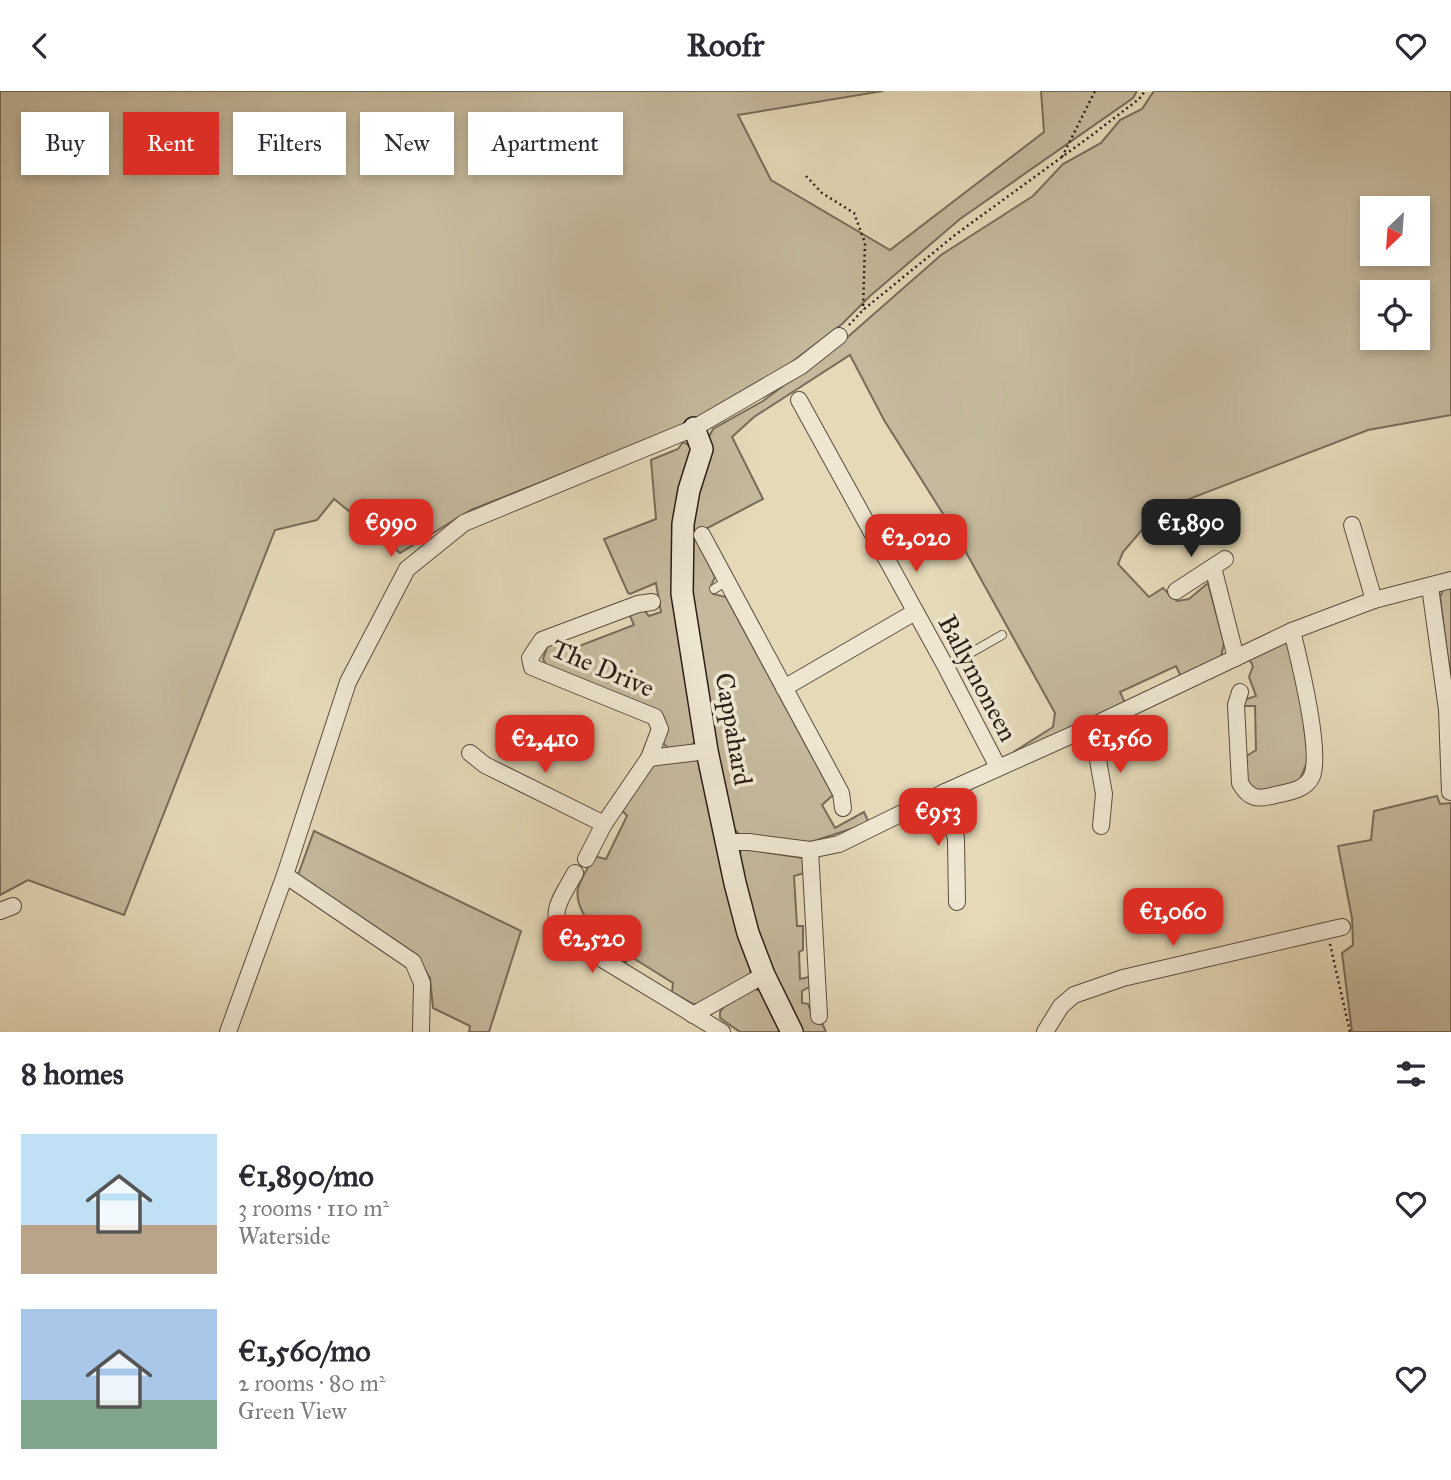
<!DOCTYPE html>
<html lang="en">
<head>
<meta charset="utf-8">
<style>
	:root { --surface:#fff; --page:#f2f2f3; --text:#2b2b33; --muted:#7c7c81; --accent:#d93025 }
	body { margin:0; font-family:"IM FELL Great Primer",serif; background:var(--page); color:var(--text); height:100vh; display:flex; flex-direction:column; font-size:26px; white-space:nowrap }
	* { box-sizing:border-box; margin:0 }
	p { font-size:23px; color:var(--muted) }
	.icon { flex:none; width:38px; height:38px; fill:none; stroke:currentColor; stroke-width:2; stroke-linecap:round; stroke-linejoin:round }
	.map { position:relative; height:941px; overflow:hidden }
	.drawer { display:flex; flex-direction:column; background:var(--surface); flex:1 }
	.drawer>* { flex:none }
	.banner { position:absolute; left:21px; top:21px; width:700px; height:63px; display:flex; gap:14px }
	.needle { width:46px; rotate:205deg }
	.tools { position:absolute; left:1360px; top:105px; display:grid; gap:14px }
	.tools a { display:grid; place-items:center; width:70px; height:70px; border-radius:0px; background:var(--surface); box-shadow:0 4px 10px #0003; font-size:35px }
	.price { position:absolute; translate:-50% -60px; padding:0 16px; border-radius:14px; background:var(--accent); color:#fff; font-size:23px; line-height:46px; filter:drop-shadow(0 2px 4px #0008) }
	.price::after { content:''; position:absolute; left:50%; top:42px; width:21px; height:16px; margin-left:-10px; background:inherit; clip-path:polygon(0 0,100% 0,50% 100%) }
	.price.selected { background:#222; color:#fff }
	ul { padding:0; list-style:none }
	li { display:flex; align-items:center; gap:21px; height:175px; padding:0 21px }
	li span { display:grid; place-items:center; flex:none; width:196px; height:140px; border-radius:0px; color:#555 }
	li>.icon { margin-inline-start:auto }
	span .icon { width:84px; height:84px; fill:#fffc; stroke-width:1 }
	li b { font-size:30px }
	h2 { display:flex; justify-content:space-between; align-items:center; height:84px; padding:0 21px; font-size:30px }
	.chip { padding:0 24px; border-radius:0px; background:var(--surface); box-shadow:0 4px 10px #0003; font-size:24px; line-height:63px }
	.chip.selected { background:var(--accent); color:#fff }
	header { display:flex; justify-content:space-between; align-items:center; height:91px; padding:0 21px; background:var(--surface); font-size:32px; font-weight:700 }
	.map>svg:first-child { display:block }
	.green { fill:#c5b99d; stroke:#786c5a; stroke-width:2; fill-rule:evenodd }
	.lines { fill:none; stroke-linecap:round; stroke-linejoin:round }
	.service-casing { stroke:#5a4d3f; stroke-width:10 }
	.minor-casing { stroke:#5a4d3f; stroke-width:18 }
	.secondary-casing { stroke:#2b1e17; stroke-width:24 }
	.path { stroke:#2b1e17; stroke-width:2.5; stroke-dasharray:2 3.5; stroke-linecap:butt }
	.service { stroke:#eee6d1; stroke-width:8 }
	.minor { stroke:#eee6d1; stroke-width:16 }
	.secondary { stroke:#eee6d1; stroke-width:21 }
	.labels { text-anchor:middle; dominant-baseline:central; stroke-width:7; stroke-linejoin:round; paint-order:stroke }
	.street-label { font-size:26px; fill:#2b1e17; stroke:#eee6d1 }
</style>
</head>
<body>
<header><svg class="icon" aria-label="back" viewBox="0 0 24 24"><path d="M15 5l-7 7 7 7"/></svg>Roofr<svg class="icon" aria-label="heart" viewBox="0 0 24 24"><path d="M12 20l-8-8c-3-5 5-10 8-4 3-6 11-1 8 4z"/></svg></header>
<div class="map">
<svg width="1451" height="941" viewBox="0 0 1451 941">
	<rect width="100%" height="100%" fill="#e5d9b8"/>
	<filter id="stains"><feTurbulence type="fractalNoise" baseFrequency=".00286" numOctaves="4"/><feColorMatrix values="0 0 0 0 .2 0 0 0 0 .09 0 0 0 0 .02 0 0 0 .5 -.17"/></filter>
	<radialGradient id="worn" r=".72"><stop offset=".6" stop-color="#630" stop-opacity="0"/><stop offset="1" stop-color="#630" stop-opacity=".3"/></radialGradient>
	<g class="green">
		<path d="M 0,0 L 883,0 L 738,24 L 771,89 L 890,159 L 1044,41 L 1041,0 L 1137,0 L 1133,7 L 960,128 L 870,205 L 842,233 L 753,301 L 718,321 L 471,419 L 400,462 L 334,408 L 317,429 L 275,439 L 124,824 L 28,789 L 0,804 Z"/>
		<path d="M 1154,0 L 1451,0 L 1451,324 L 1368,339 L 1158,420 L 1123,461 L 1118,473 L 1149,506 L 1163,497 L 1177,510 L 1189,508 L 1208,492 L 1224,552 L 1221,566 L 1181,586 L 1176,575 L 1120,601 L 1125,612 L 1015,662 L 1015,660 L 1053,636 L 1055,622 L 957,445 L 884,329 L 850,264 L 754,326 L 732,346 L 763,408 L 694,444 L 715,486 L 711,495 L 713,503 L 726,506 L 833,704 L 822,714 L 835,737 L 864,721 L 869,732 L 811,751 L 785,752 L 739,743 L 733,737 L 707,623 L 688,479 L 694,416 L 710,361 L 709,346 L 713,338 L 763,310 L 842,251 L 941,164 L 1033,105 L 1063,73 L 1101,52 L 1120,29 L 1142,18 ZM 1372,117 L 1418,117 L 1418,163 L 1372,163 ZM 1372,201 L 1418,201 L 1418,247 L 1372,247 Z"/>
		<path d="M 683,351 L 690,355 L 694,363 L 679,413 L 696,643 L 694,652 L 687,657 L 670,659 L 662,651 C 666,639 668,633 661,622 L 546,574 L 543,568 L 548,554 L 559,549 L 565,558 L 569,559 L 634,534 L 630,525 L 633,520 L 643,518 L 649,525 L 661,521 L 656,492 L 630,503 L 628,502 L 604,448 L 656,428 L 651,369 L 678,358 Z"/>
		<path d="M 1451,495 L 1451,592 L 1440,506 L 1443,499 Z"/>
		<path d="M 1280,551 L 1288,553 L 1292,560 L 1304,632 L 1308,669 L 1299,691 L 1260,702 L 1244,690 L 1245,666 L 1256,659 L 1255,615 L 1242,615 L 1241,610 L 1256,605 L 1249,586 L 1253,575 L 1249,568 Z"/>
		<path d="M 691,668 L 700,670 L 752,876 L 748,887 L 701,913 L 693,913 L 672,901 L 673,892 L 630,865 L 626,871 L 621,872 L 585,850 L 581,840 L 584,824 C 570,798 581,791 593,767 L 598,766 L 606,768 L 627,725 L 621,718 L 651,674 Z"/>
		<path d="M 1437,705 L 1440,713 L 1451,712 L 1451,941 L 1352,941 L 1342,862 L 1353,854 L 1352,827 L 1338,755 L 1371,749 L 1374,720 Z"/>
		<path d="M 314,740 L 521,840 L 489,941 L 469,941 L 470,935 L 433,917 L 430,887 L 415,863 L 298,784 Z"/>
		<path d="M 745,758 L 803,767 L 804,782 L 794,785 L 797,835 L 803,835 L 803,859 L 799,861 L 800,888 L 809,886 L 811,895 L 802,900 L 802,912 L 808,913 L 815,930 L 823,934 L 826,941 L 800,941 L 756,841 L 739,766 L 741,759 Z"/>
		<path d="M 753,898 L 762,900 L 784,941 L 740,941 L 720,927 L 720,921 L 724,916 Z"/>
	</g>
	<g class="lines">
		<defs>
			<g id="service">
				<path d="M 714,498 L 727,490"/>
				<path d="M 946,576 L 1002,544"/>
			</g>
			<g id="minor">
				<path d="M 799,309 L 946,576 L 998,676"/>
				<path d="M 1352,434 L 1374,509"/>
				<path d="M 702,444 L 841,702 L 843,717"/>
				<path d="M 1213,476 L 1236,567"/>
				<path d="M 1430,496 L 1447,619 L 1450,701"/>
				<path d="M 1176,500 L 1225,468"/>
				<path d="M 652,511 L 638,513 L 542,549 L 530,567 L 532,576 L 655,626 L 660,638 L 649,667 L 707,660"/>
				<path d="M 784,597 L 915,521"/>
				<path d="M 1240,601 L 1236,614 L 1240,692 C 1249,708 1258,709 1275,704 C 1289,701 1306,699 1312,685 C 1322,660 1299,568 1292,540"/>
				<path d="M 1092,635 L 1104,703 L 1101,735"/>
				<path d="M 470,662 L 485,674 L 604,733"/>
				<path d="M 945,701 L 956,748 L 957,811"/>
				<path d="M 727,751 L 749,751 L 810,759 L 839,753 L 945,701 L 1092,635 L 1292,540 L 1374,509 L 1451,489"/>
				<path d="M 810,759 L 819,925"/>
				<path d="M 586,768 L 604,733 L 649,667"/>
				<path d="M 575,782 C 562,807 546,821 566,846 L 722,941"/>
				<path d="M 285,784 L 413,871 L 422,892 L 421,940"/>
				<path d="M 0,820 L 13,815"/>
				<path d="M 693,924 L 764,884"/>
				<path d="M 228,941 L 285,784 L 348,591 L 407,478 L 464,432 L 694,337 L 801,275 L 839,245"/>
				<path d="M 1045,941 L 1061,915 L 1074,904 L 1123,887 L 1342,836"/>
			</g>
			<path id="secondary" d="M 694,337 L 702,358 L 689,399 L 683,433 L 682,502 L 692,565 L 707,660 L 735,792 L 748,842 L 764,884 L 792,941"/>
		</defs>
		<use href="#service" class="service-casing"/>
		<use href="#minor" class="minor-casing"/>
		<use href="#secondary" class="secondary-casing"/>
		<g class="path">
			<path d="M 1062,66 L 1095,0"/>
			<path d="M 806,85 L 822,102 L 854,122 L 865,152 L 863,219"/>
			<path d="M 849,234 L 863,219 L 955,144 L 1092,44 L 1139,8 L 1145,0"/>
			<path d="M 1330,853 L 1350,941"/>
		</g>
		<use href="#service" class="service"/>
		<use href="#minor" class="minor"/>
		<use href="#secondary" class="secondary"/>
	</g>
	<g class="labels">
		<g class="street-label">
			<text transform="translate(603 577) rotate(23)">The Drive</text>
			<text transform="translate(978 587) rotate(62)">Ballymoneen</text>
			<text transform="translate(734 638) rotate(80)">Cappahard</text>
		</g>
	</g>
	<rect width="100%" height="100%" filter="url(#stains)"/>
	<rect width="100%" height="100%" fill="url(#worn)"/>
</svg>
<div class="tools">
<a><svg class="needle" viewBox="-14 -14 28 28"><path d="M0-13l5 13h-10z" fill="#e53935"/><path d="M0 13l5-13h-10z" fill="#7c7c81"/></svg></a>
<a><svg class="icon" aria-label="locate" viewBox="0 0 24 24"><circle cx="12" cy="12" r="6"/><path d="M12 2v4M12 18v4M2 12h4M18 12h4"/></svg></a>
</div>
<b class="price" style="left:391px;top:468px">€990</b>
<b class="price selected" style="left:1191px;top:468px">€1,890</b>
<b class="price" style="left:916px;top:483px">€2,020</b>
<b class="price" style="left:545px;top:684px">€2,410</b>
<b class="price" style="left:1120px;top:684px">€1,560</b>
<b class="price" style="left:938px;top:757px">€953</b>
<b class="price" style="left:1173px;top:857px">€1,060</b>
<b class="price" style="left:592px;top:884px">€2,520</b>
<div class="banner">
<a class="chip">Buy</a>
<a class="chip selected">Rent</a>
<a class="chip">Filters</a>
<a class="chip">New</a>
<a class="chip">Apartment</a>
</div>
</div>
<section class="drawer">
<h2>8 homes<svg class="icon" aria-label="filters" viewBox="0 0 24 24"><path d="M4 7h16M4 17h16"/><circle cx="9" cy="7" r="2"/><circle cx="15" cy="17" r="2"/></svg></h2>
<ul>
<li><span style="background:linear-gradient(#bfe0f5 65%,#b9a48a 0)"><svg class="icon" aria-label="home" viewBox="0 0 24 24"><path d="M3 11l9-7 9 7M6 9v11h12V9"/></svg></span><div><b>€1,890/mo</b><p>3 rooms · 110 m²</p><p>Waterside</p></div><svg class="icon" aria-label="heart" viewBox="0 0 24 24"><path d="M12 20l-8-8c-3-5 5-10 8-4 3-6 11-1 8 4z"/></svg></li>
<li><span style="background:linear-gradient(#a9c7e8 65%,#7fa58c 0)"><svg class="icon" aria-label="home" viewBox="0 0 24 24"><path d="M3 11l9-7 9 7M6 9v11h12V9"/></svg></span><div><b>€1,560/mo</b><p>2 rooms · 80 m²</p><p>Green View</p></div><svg class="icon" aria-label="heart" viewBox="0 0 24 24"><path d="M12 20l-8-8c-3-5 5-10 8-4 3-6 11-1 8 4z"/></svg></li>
</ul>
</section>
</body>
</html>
